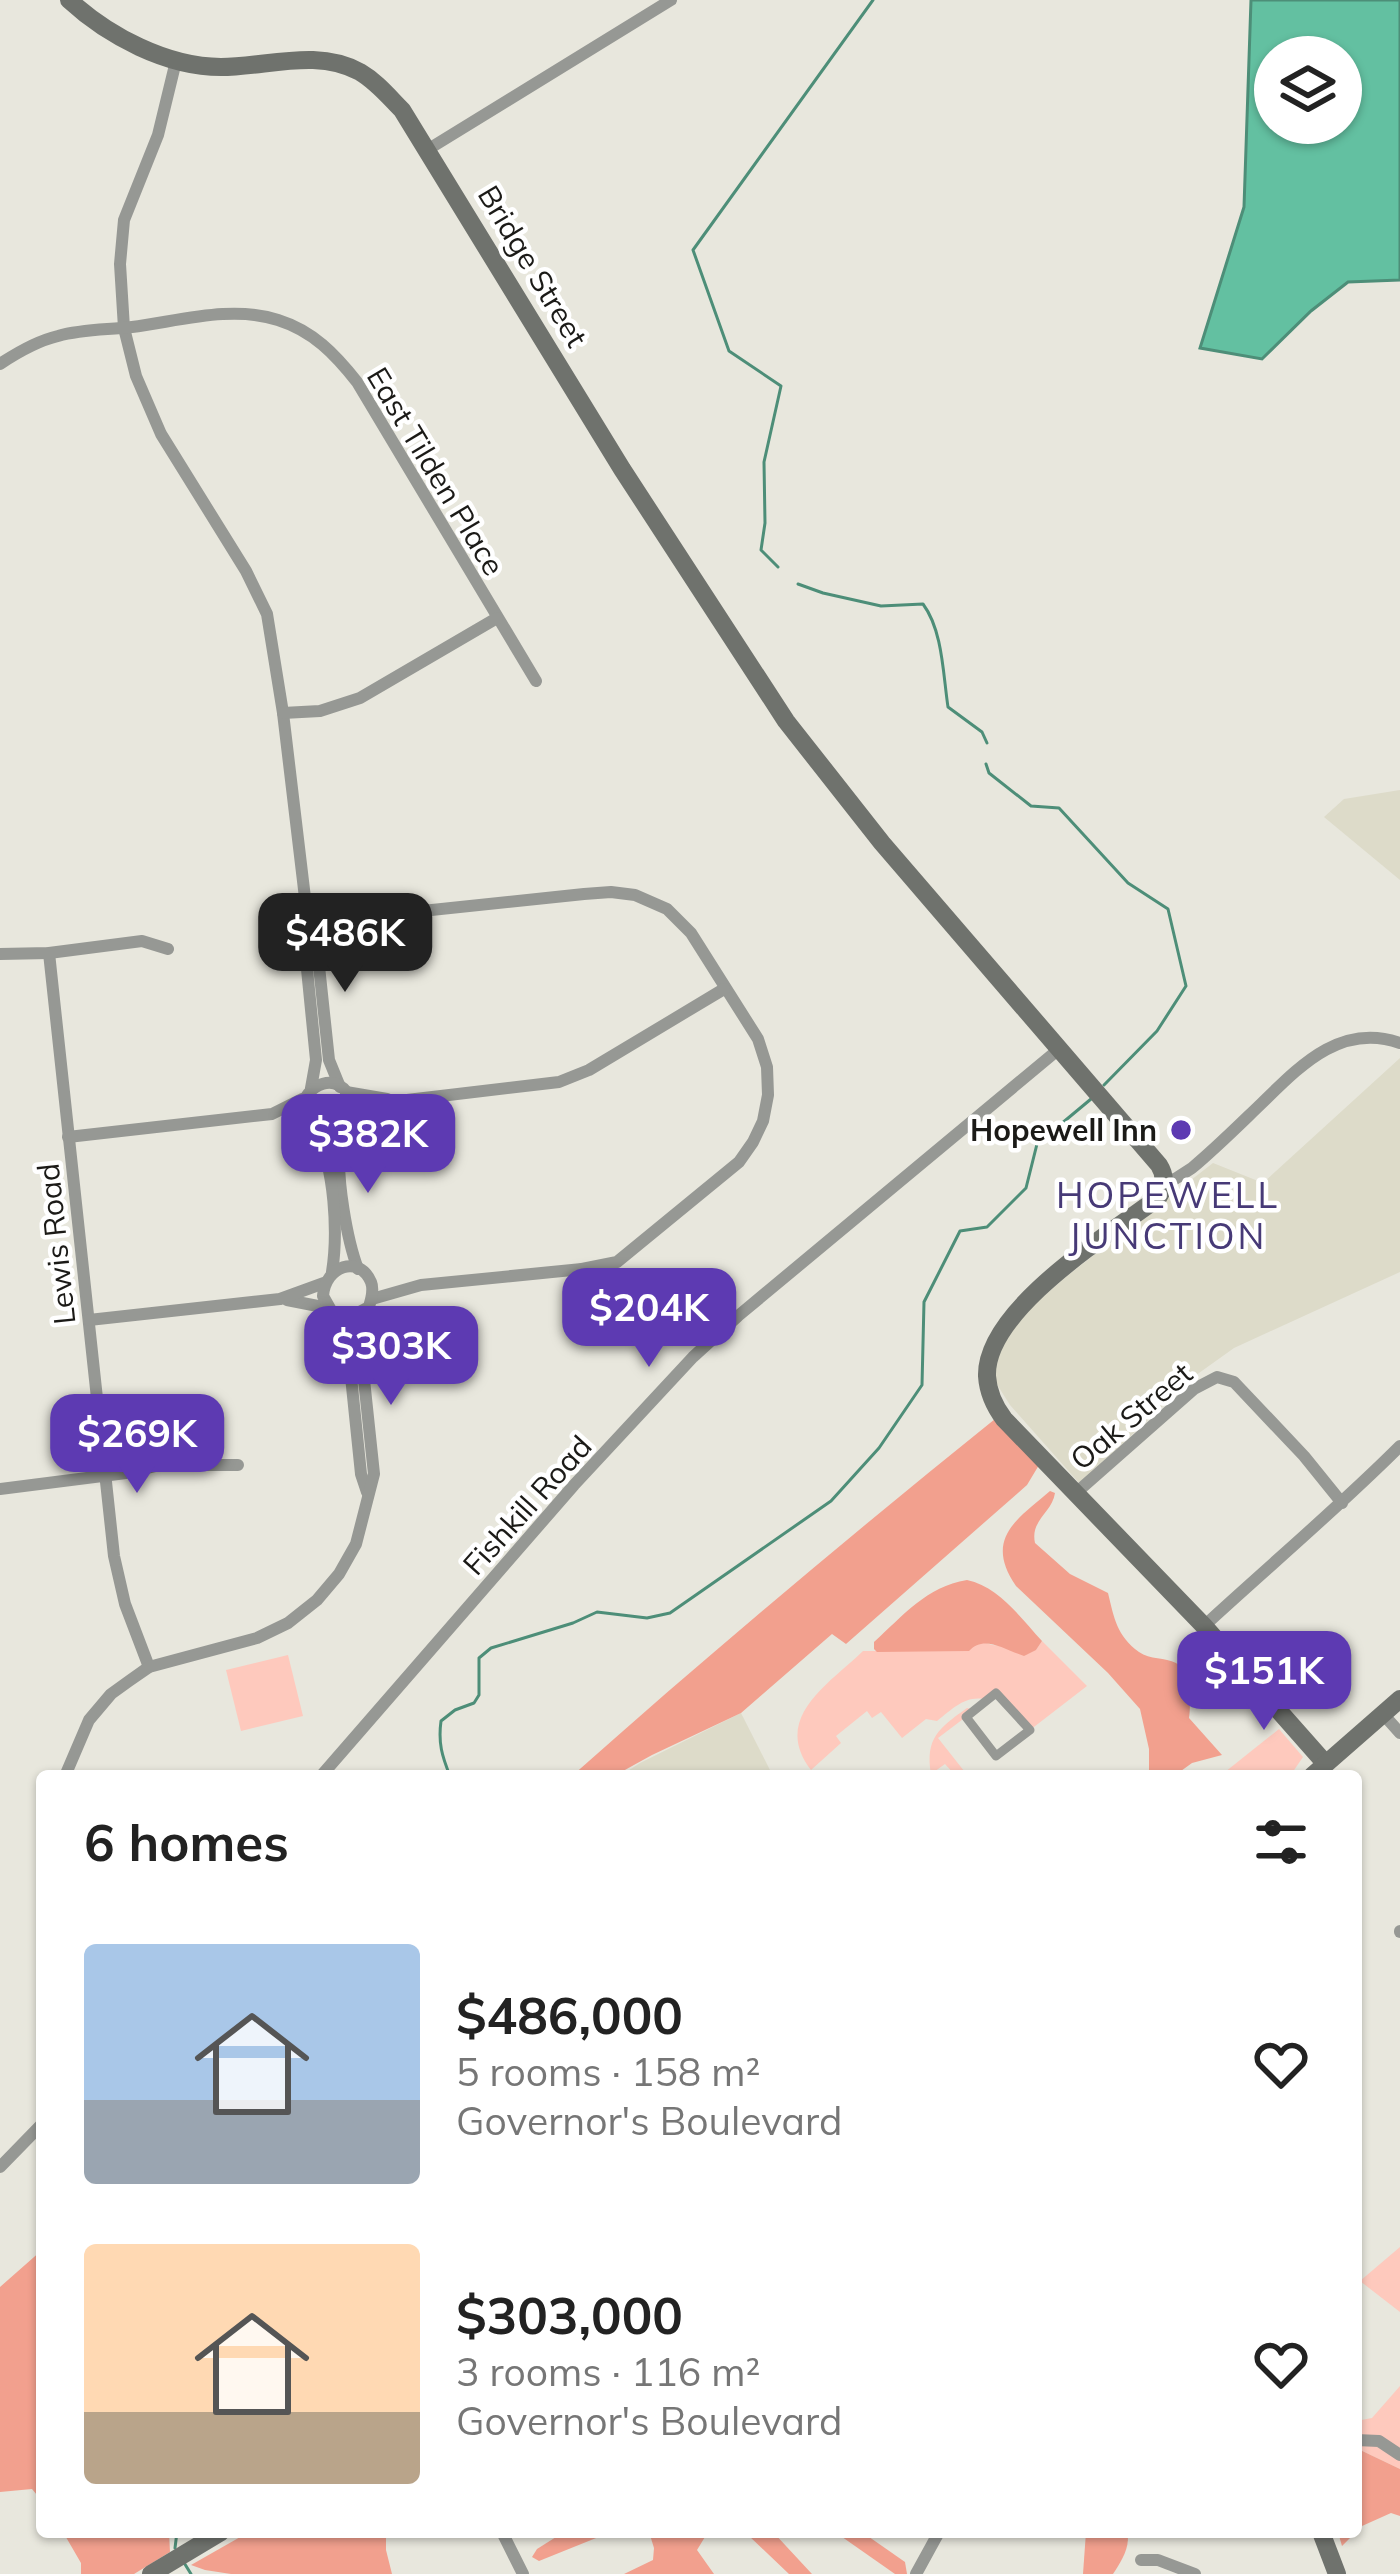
<!DOCTYPE html>
<html lang="en">
<head>
<meta charset="utf-8">
<style>
	:root { --surface:#fff; --page:#f2f2f2; --text:#222; --muted:#767676; --accent:#5d3ab2 }
	body { margin:0; font-family:Mulish,sans-serif; background:var(--page); color:var(--text); height:100vh; display:flex; flex-direction:column; font-size:45px; white-space:nowrap }
	* { box-sizing:border-box; margin:0 }
	p { font-size:39px; color:var(--muted) }
	.icon { flex:none; width:66px; height:66px; fill:none; stroke:currentColor; stroke-width:2; stroke-linecap:round; stroke-linejoin:round }
	.map { position:relative; flex:1; overflow:hidden }
	.side { position:absolute; left:36px; top:1770px; width:1326px; height:768px; display:flex; flex-direction:column; background:var(--surface); border-radius:12px; box-shadow:0 3px 9px #0004 }
	.side>* { flex:none }
	.fabs { position:absolute; left:1254px; top:36px; display:grid; gap:24px }
	.fabs a { display:grid; place-items:center; width:108px; height:108px; border-radius:50%; background:var(--surface); box-shadow:0 3px 9px #0004; font-size:60px }
	.price { position:absolute; translate:-50% -102px; padding:0 27px; border-radius:24px; background:var(--accent); color:#fff; font-size:39px; line-height:78px; filter:drop-shadow(0 3px 6px #0008) }
	.price::after { content:''; position:absolute; left:50%; top:72px; width:36px; height:27px; margin-left:-18px; background:inherit; clip-path:polygon(0 0,100% 0,50% 100%) }
	.price.current { background:#222; color:#fff }
	ul { padding:0; list-style:none }
	li { display:flex; align-items:center; gap:36px; height:300px; padding:0 48px }
	li span { display:grid; place-items:center; flex:none; width:336px; height:240px; border-radius:12px; color:#555 }
	li>.icon { margin-inline-start:auto }
	span .icon { width:144px; height:144px; fill:#fffc; stroke-width:1 }
	li b { font-size:51px }
	h2 { display:flex; justify-content:space-between; align-items:center; height:144px; padding:0 48px; font-size:51px }
	.map>svg:first-child { display:block }
	.built { fill:#dddbc9 }
	.green { fill:#fec9bd }
	.forest { fill:#f2a08e }
	.water { fill:#63c0a1; stroke:#4d8e78; stroke-width:3; fill-rule:evenodd }
	.lines { fill:none; stroke-linecap:round; stroke-linejoin:round }
	.stream { stroke:#4d8e78; stroke-width:3 }
	.pedestrian { stroke:#969894; stroke-width:9 }
	.minor { stroke:#969894; stroke-width:12 }
	.secondary { stroke:#6f726d; stroke-width:18 }
	.poi-dot { fill:#5d3ab2; stroke:#fff; stroke-width:4.5 }
	.labels { text-anchor:middle; dominant-baseline:central; stroke-width:9; stroke-linejoin:round; paint-order:stroke }
	.street-label { font-size:30px; fill:#1b1a17; stroke:#fff }
	.poi-label { font-size:30px; font-weight:bold; fill:#1b1a17; stroke:#fff; text-anchor:end }
	.quarter-label { font-size:36px; letter-spacing:3px; fill:#473a77; stroke:#fff }
</style>
</head>
<body>
<div class="map">
<svg width="1400" height="2574" viewBox="0 0 1400 2574">
	<rect width="100%" height="100%" fill="#e8e7dd"/>
	<g class="built">
		<path d="M 1400,790 L 1400,880 L 1324,817 L 1344,799 Z"/>
		<path d="M 1400,1058 L 1400,1272 L 1234,1348 L 1192,1378 L 1080,1484 L 1010,1405 L 996,1383 L 995,1358 L 1007,1336 L 1027,1311 L 1067,1276 L 1213,1163 L 1263,1183 Z"/>
		<path d="M 741,1713 L 773,1776 L 620,1776 L 640,1763 Z"/>
	</g>
	<g class="green">
		<path d="M 1042,1641 L 1087,1686 L 1030,1730 L 996,1694 L 989,1700 C 966,1694 955,1707 937,1721 L 926,1719 L 902,1738 L 881,1712 L 872,1718 L 867,1711 L 836,1736 L 841,1743 L 811,1770 C 771,1718 829,1684 863,1651 L 910,1651 L 983,1642 L 992,1645 L 1036,1650 Z"/>
		<path d="M 288,1655 L 303,1716 L 241,1731 L 226,1670 Z"/>
		<path d="M 967,1708 L 975,1710 L 938,1738 L 968,1776 L 956,1776 L 945,1764 L 931,1774 C 925,1738 939,1728 967,1708 Z"/>
		<path d="M 1279,1729 L 1303,1757 L 1290,1776 L 1220,1776 Z"/>
		<path d="M 1400,2247 L 1400,2312 L 1360,2281 Z"/>
		<path d="M 1400,2386 L 1400,2469 L 1356,2448 L 1356,2421 L 1372,2418 Z"/>
	</g>
	<g class="forest">
		<path d="M 995,1419 L 1039,1465 L 1027,1485 L 846,1644 L 832,1634 L 741,1713 L 652,1755 L 614,1776 L 572,1776 C 710,1653 851,1535 995,1419 Z"/>
		<path d="M 1050,1491 L 1055,1493 C 1052,1513 1030,1520 1035,1543 L 1070,1574 L 1108,1593 C 1114,1618 1117,1636 1139,1652 C 1150,1660 1165,1657 1176,1663 C 1191,1673 1191,1704 1189,1718 L 1222,1755 L 1192,1763 L 1174,1776 L 1149,1776 L 1149,1749 L 1140,1709 L 1108,1673 L 1016,1586 C 984,1539 1016,1520 1050,1491 Z"/>
		<path d="M 967,1580 C 999,1587 1020,1617 1042,1641 L 1036,1650 L 1024,1656 C 1005,1650 984,1634 969,1651 L 877,1652 L 874,1649 L 874,1642 C 904,1615 926,1587 967,1580 Z"/>
		<path d="M 42,2250 L 42,2501 L 32,2489 L 0,2492 L 0,2287 Z"/>
		<path d="M 1356,2448 L 1400,2469 L 1400,2516 L 1391,2513 L 1362,2526 L 1342,2546 L 1338,2532 L 1356,2532 Z"/>
		<path d="M 63,2532 L 169,2532 L 170,2552 L 134,2574 L 81,2574 L 81,2563 Z"/>
		<path d="M 249,2532 L 386,2532 L 386,2550 L 392,2574 L 231,2574 L 205,2570 L 191,2565 Z"/>
		<path d="M 564,2532 L 611,2532 L 539,2561 L 532,2557 L 537,2549 Z"/>
		<path d="M 641,2532 L 708,2532 L 697,2550 L 714,2574 L 624,2574 L 653,2560 L 654,2548 L 650,2535 Z"/>
		<path d="M 719,2532 L 773,2532 L 812,2574 L 789,2574 L 748,2535 Z"/>
		<path d="M 835,2532 L 862,2532 L 905,2562 L 907,2574 L 895,2574 Z"/>
		<path d="M 1086,2532 L 1127,2532 C 1131,2546 1121,2562 1113,2574 L 1083,2574 Z"/>
	</g>
	<path class="water" d="M 1251,0 L 1400,0 L 1400,280 L 1348,282 L 1311,311 L 1262,359 L 1200,348 L 1244,207 ZM 1275,57 L 1341,57 L 1341,123 L 1275,123 Z"/>
	<g class="lines">
		<g class="stream">
			<path d="M 778,567 L 761,550 L 765,523 L 764,462 L 781,386 L 729,351 L 693,250 L 873,0"/>
			<path d="M 798,584 L 823,593 L 881,606 L 923,604 C 943,631 943,675 948,707 L 982,732 L 987,743"/>
			<path d="M 986,764 L 989,773 L 1031,806 L 1059,808 L 1128,883 L 1168,909 L 1186,986 L 1157,1031 L 1104,1085"/>
			<path d="M 450,1776 C 442,1756 438,1743 441,1721 L 455,1710 L 474,1703 L 479,1695 L 479,1658 L 491,1648 L 573,1623 L 597,1612 L 647,1618 L 670,1613 L 831,1501 L 879,1448 L 922,1385 L 924,1302 L 960,1231 L 987,1227 L 1026,1188 L 1037,1144 L 1091,1099"/>
			<path d="M 175,2548 L 177,2532"/>
			<path d="M 183,2561 L 191,2574"/>
		</g>
		<path class="pedestrian" d="M 996,1693 L 1030,1730 L 996,1756 L 966,1717 Z"/>
		<g class="minor">
			<path d="M 176,61 L 158,135 L 124,220 L 120,264 L 124,328 L 136,376 L 161,434 L 246,571 L 267,614 L 283,713 L 308,923 L 316,938 L 329,1060 L 340,1087"/>
			<path d="M 427,150 L 671,0"/>
			<path d="M 0,364 C 18,352 37,341 58,336 C 83,329 107,330 132,327 C 179,321 232,305 278,320 C 313,331 335,354 357,382 L 536,681"/>
			<path d="M 283,713 L 320,711 L 360,698 L 497,618"/>
			<path d="M 308,923 L 584,894 L 611,892 L 635,895 L 667,909 L 691,933 L 758,1039 L 767,1067 L 768,1095 L 763,1121 L 753,1142 L 739,1162 L 617,1262 L 582,1269 L 421,1285 L 372,1299"/>
			<path d="M 308,924 L 304,939 L 316,1060 L 311,1088"/>
			<path d="M 49,953 L 114,1556 L 125,1604 L 149,1667"/>
			<path d="M 0,954 L 49,953 L 142,941 L 168,949"/>
			<path d="M 346,1092 L 387,1099"/>
			<path d="M 351,1116 L 381,1104 L 407,1100 L 559,1082 L 589,1070 L 724,989"/>
			<path d="M 347,1125 L 330,1134 L 311,1129 L 301,1113 C 303,1082 341,1070 351,1101 C 355,1117 342,1132 340,1147 C 336,1177 347,1240 358,1269"/>
			<path d="M 316,1133 C 335,1167 338,1234 332,1272"/>
			<path d="M 68,1137 L 272,1114 L 302,1099"/>
			<path d="M 1164,1181 L 1175,1179 L 1192,1168 C 1216,1148 1239,1125 1262,1103 C 1300,1066 1341,1022 1400,1043"/>
			<path d="M 582,1269 L 592,1323"/>
			<path d="M 287,1300 L 328,1308"/>
			<path d="M 334,1314 L 347,1338 L 361,1474 L 367,1492"/>
			<path d="M 89,1320 L 280,1299 L 324,1283"/>
			<path d="M 0,1489 L 126,1473 L 160,1465 L 238,1465"/>
			<path d="M 1077,1492 L 1194,1389 L 1217,1377 L 1234,1382 L 1304,1456 L 1342,1503"/>
			<path d="M 1204,1626 C 1269,1566 1337,1509 1400,1446"/>
			<path d="M 1383,1714 L 1400,1733"/>
			<path d="M 65,1776 L 89,1720 L 111,1694 L 129,1681 L 149,1667 L 257,1638 L 288,1623 L 317,1600 L 339,1574 L 356,1544 L 374,1474 L 360,1342 C 360,1324 377,1297 371,1282 C 359,1254 325,1266 323,1296 L 332,1312 L 350,1317 L 367,1308"/>
			<path d="M 321,1776 L 574,1485 L 693,1357 L 738,1316 L 1059,1049"/>
			<path d="M 1400,1932 L 1400,1931"/>
			<path d="M 0,2167 L 42,2124"/>
			<path d="M 1356,2440 L 1379,2441 L 1400,2455"/>
			<path d="M 502,2532 L 523,2574"/>
			<path d="M 1141,2560 L 1158,2560 L 1195,2574"/>
			<path d="M 916,2574 L 939,2532"/>
		</g>
		<g class="secondary">
			<path d="M 69,0 C 108,36 167,67 221,67 C 267,67 317,48 360,72 C 377,82 389,97 402,110 L 622,469 L 786,721 L 882,843 L 1159,1165 C 1166,1176 1165,1187 1158,1198 C 1109,1234 985,1310 987,1376 C 988,1392 995,1407 1004,1419 L 1204,1626 L 1325,1763"/>
			<path d="M 1312,1776 L 1400,1699"/>
			<path d="M 1321,2532 L 1337,2574"/>
			<path d="M 151,2574 L 221,2532"/>
		</g>
	</g>
	<circle class="poi-dot" cx="1181" cy="1130" r="12"/>
	<g class="labels">
		<g class="street-label">
			<text transform="translate(533 266) rotate(59)">Bridge Street</text>
			<text transform="translate(436 471) rotate(59)">East Tilden Place</text>
			<text transform="translate(56 1244) rotate(-96)">Lewis Road</text>
			<text transform="translate(1131 1416) rotate(-40)">Oak Street</text>
			<text transform="translate(527 1505) rotate(-48)">Fishkill Road</text>
		</g>
		<g class="poi-label">
			<text x="1157" y="1130">Hopewell Inn</text>
		</g>
		<g class="quarter-label">
			<text x="1168" y="1194">HOPEWELL<tspan x="1168" dy="41">JUNCTION</tspan></text>
		</g>
	</g>
</svg>
<div class="fabs">
<a><svg class="icon" aria-label="layers" viewBox="0 0 24 24"><path d="M12 4l9 5-9 5-9-5zM3 14l9 5 9-5"/></svg></a>
</div>
<b class="price current" style="left:345px;top:995px">$486K</b>
<b class="price" style="left:368px;top:1196px">$382K</b>
<b class="price" style="left:649px;top:1370px">$204K</b>
<b class="price" style="left:391px;top:1408px">$303K</b>
<b class="price" style="left:137px;top:1496px">$269K</b>
<b class="price" style="left:1264px;top:1733px">$151K</b>
<section class="side">
<h2>6 homes<svg class="icon" aria-label="filters" viewBox="0 0 24 24"><path d="M4 7h16M4 17h16"/><circle cx="9" cy="7" r="2"/><circle cx="15" cy="17" r="2"/></svg></h2>
<ul>
<li><span style="background:linear-gradient(#a9c7e8 65%,#9aa5b1 0)"><svg class="icon" aria-label="home" viewBox="0 0 24 24"><path d="M3 11l9-7 9 7M6 9v11h12V9"/></svg></span><div><b>$486,000</b><p>5 rooms · 158 m²</p><p>Governor's Boulevard</p></div><svg class="icon" aria-label="heart" viewBox="0 0 24 24"><path d="M12 20l-8-8c-3-5 5-10 8-4 3-6 11-1 8 4z"/></svg></li>
<li><span style="background:linear-gradient(#ffd9b3 70%,#b9a48a 0)"><svg class="icon" aria-label="home" viewBox="0 0 24 24"><path d="M3 11l9-7 9 7M6 9v11h12V9"/></svg></span><div><b>$303,000</b><p>3 rooms · 116 m²</p><p>Governor's Boulevard</p></div><svg class="icon" aria-label="heart" viewBox="0 0 24 24"><path d="M12 20l-8-8c-3-5 5-10 8-4 3-6 11-1 8 4z"/></svg></li>
</ul>
</section>
</div>
</body>
</html>
